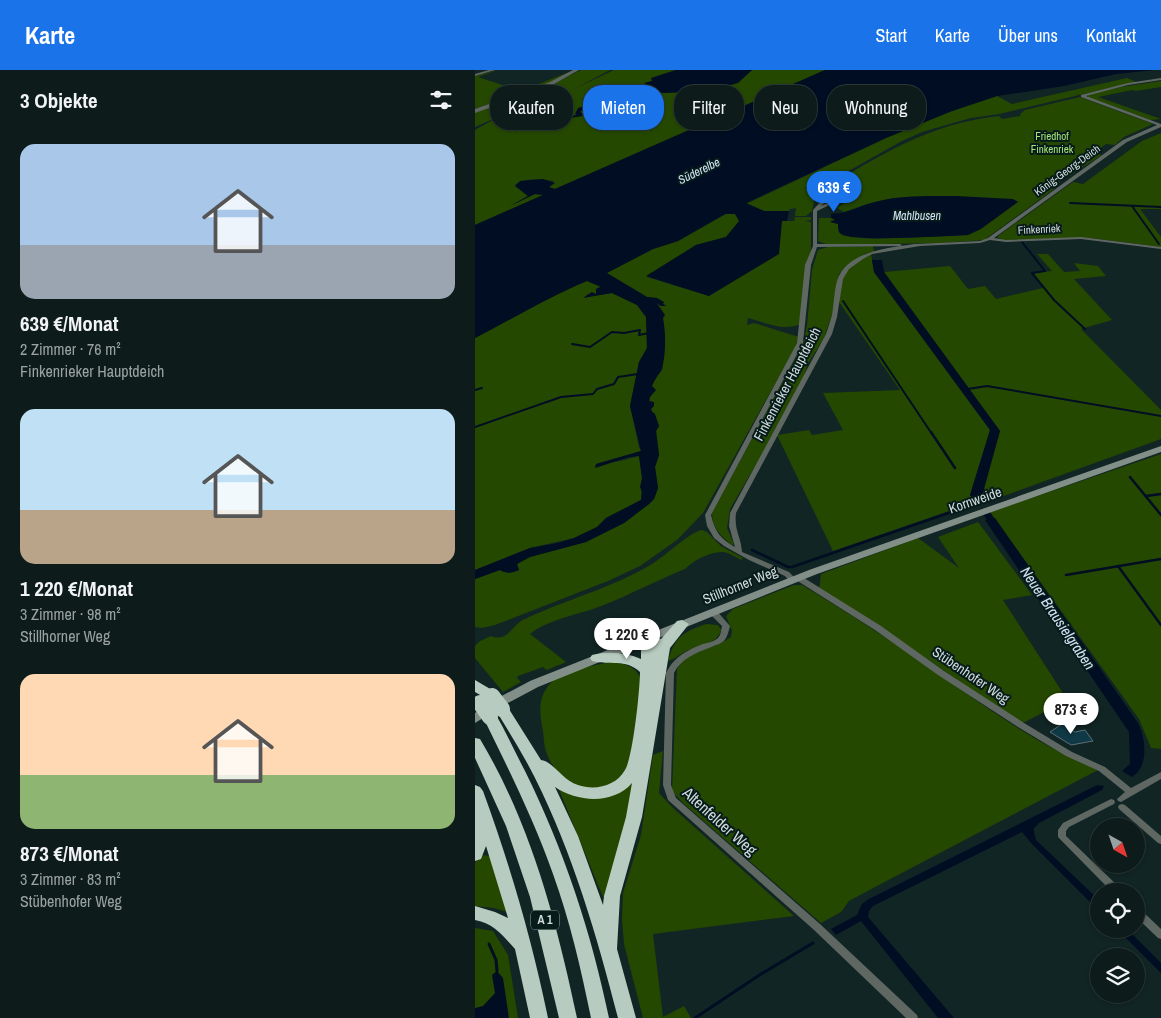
<!DOCTYPE html>
<html lang="de">
<head>
<meta charset="utf-8">
<style>
	:root { --surface:#0d1c1b; --page:#162524; --text:#f1f3f6; --muted:#9aa1a3; --line:#2d3a3a; --accent:#1a73e8 }
	body { margin:0; font-family:"Archivo Narrow",sans-serif; background:var(--page); color:var(--text); height:100vh; display:flex; flex-direction:column; font-size:19px; white-space:nowrap }
	* { box-sizing:border-box; margin:0 }
	p { font-size:16px; color:var(--muted) }
	.icon { flex:none; width:28px; height:28px; fill:none; stroke:currentColor; stroke-width:2; stroke-linecap:round; stroke-linejoin:round }
	.map { position:relative; flex:1; overflow:hidden }
	.side { display:flex; flex-direction:column; background:var(--surface); width:475px }
	.side>* { flex:none }
	.top-card { position:absolute; left:15px; top:15px; width:475px; height:45px; display:flex; gap:10px }
	.needle { width:32px; rotate:140deg }
	.buttons { position:absolute; left:615px; top:748px; display:grid; gap:10px }
	.buttons a { display:grid; place-items:center; width:55px; height:55px; border-radius:50%; background:var(--surface); box-shadow:0 1px 4px #0004,0 0 0 1px var(--line); font-size:25px }
	.price { position:absolute; translate:-50% -42px; padding:0 11px; border-radius:18px; background:#fff; color:#222; font-size:16px; line-height:32px; filter:drop-shadow(0 1px 2px #0008) }
	.price::after { content:''; position:absolute; left:50%; top:30px; width:15px; height:11px; margin-left:-8px; background:inherit; clip-path:polygon(0 0,100% 0,50% 100%) }
	.price.current { background:var(--accent); color:#fff }
	ul { padding:0; list-style:none }
	li { display:grid; align-content:center; gap:10px; height:265px; padding:0 20px }
	li span { display:grid; place-items:center; height:155px; border-radius:15px; color:#555 }
	li>.icon { margin-inline-start:auto }
	span .icon { width:90px; height:90px; fill:#fffc; stroke-width:1 }
	li b { font-size:21px }
	h2 { display:flex; justify-content:space-between; align-items:center; height:60px; padding:0 20px; font-size:21px }
	.pill { padding:0 18px; border-radius:20px; background:var(--surface); box-shadow:0 1px 4px #0004,0 0 0 1px var(--line); font-size:18px; line-height:45px }
	.pill.current { background:var(--accent); color:#fff }
	header { display:flex; align-items:center; gap:30px; box-sizing:border-box; height:70px; padding:0 25px; background:var(--accent); color:#fff }
	header strong { font-size:24px }
	nav { display:flex; gap:28px; margin-inline-start:auto; font-size:18px }
	main { display:flex; flex:1; min-height:0 }
	.map>svg:first-child { display:block }
	.green { fill:#254800 }
	.water { fill:#000d22 }
	.lines { fill:none; stroke-linecap:round; stroke-linejoin:round }
	.stream-far2 { stroke:#000d22; stroke-width:2 }
	.stream-far1 { stroke:#000d22; stroke-width:2.5 }
	.stream { stroke:#000d22; stroke-width:3 }
	.canal { fill:#000d22; fill-rule:evenodd }
	.building { fill:#103946; stroke:#5c6f77 }
	.minor { fill:#5f6763; fill-rule:evenodd }
	.tertiary { fill:#5f6763; fill-rule:evenodd }
	.secondary { fill:#828f89; fill-rule:evenodd }
	.motorway { fill:#b7cbc0; fill-rule:evenodd }
	.motorway-bridge { stroke:#b7cbc0; stroke-width:16 }
	.labels { text-anchor:middle; dominant-baseline:central; stroke-width:4; stroke-linejoin:round; paint-order:stroke }
	.far-park-label { font-size:11px; fill:#a6e578; stroke:#071b1b }
	.far-street-label { font-size:11px; fill:#d0dcdb; stroke:#071b1b }
	.far-water-label { font-size:12px; font-style:italic; fill:#d2e2f4; stroke:#071b1b }
	.shield { fill:#071b1b; stroke:#94a2a1; stroke-width:1 }
	.shield-label { font-size:12px; font-weight:bold; fill:#d0dcdb }
	.street-label { font-size:14px; fill:#d0dcdb; stroke:#071b1b }
	.water-label { font-size:15px; font-style:italic; fill:#d2e2f4; stroke:#071b1b }
	.near-street-label { font-size:16px; fill:#d0dcdb; stroke:#071b1b }
</style>
</head>
<body>
<header>
<strong>Karte</strong>
<nav><a>Start</a><a>Karte</a><a>Über uns</a><a>Kontakt</a></nav>
</header>
<main>
<section class="side">
<h2>3 Objekte<svg class="icon" aria-label="filters" viewBox="0 0 24 24"><path d="M4 7h16M4 17h16"/><circle cx="9" cy="7" r="2"/><circle cx="15" cy="17" r="2"/></svg></h2>
<ul>
<li><span style="background:linear-gradient(#a9c7e8 65%,#9aa5b1 0)"><svg class="icon" aria-label="home" viewBox="0 0 24 24"><path d="M3 11l9-7 9 7M6 9v11h12V9"/></svg></span><div><b>639 €/Monat</b><p>2 Zimmer · 76 m²</p><p>Finkenrieker Hauptdeich</p></div></li>
<li><span style="background:linear-gradient(#bfe0f5 65%,#b9a48a 0)"><svg class="icon" aria-label="home" viewBox="0 0 24 24"><path d="M3 11l9-7 9 7M6 9v11h12V9"/></svg></span><div><b>1 220 €/Monat</b><p>3 Zimmer · 98 m²</p><p>Stillhorner Weg</p></div></li>
<li><span style="background:linear-gradient(#ffd9b3 65%,#8fb573 0)"><svg class="icon" aria-label="home" viewBox="0 0 24 24"><path d="M3 11l9-7 9 7M6 9v11h12V9"/></svg></span><div><b>873 €/Monat</b><p>3 Zimmer · 83 m²</p><p>Stübenhofer Weg</p></div></li>
</ul>
</section>
<div class="map">
<svg width="686" height="948" viewBox="0 0 686 948">
	<rect width="100%" height="100%" fill="#112524"/>
	<g class="green">
		<path d="M 23,0 L 3,7 L 46,21 L 99,0 L 75,13 L 0,39 L 0,6 Z"/>
		<path d="M 106,0 L 135,0 L 101,18 L 139,0 L 201,0 L 177,8 L 177,11 L 170,13 L 169,16 L 143,28 L 103,38 L 103,45 L 64,51 L 45,59 L 62,53 L 107,46 L 105,42 L 109,38 L 149,29 L 173,20 L 188,23 L 239,20 L 264,11 L 277,0 L 350,0 L 80,119 L 74,118 L 79,111 C 66,110 51,107 40,115 L 53,126 L 35,136 L 60,124 L 68,125 L 0,155 L 0,60 L 16,51 L 68,31 L 39,40 L 0,57 L 0,42 L 74,16 Z"/>
		<path d="M 652,8 L 661,12 L 605,25 L 600,23 L 604,25 L 524,44 L 496,48 L 447,62 L 427,71 L 345,117 L 351,109 L 357,105 L 349,103 L 330,118 L 333,119 L 347,109 L 342,116 L 337,141 L 331,146 L 320,146 L 321,138 L 315,139 L 314,141 L 289,141 L 271,134 L 411,68 L 477,41 L 522,26 L 537,34 Z"/>
		<path d="M 686,11 L 686,17 L 661,21 L 657,20 L 623,27 L 686,49 L 675,50 L 613,27 L 613,25 L 646,17 Z"/>
		<path d="M 605,27 L 678,54 L 649,67 L 640,75 L 631,74 L 619,83 L 627,85 L 575,118 L 579,119 L 509,170 L 464,173 L 353,175 L 343,171 L 344,148 L 359,148 L 360,150 L 355,151 L 363,154 L 375,167 L 400,169 L 493,165 L 459,126 L 418,128 L 392,134 L 369,142 L 362,138 L 375,129 L 377,125 L 372,123 L 374,121 L 358,122 L 343,129 L 348,119 C 408,84 453,54 524,46 L 527,49 L 545,46 L 546,43 L 550,40 Z"/>
		<path d="M 686,63 L 686,139 L 665,139 L 686,167 L 686,177 L 615,168 L 528,170 L 523,168 L 523,166 L 598,112 L 608,114 L 667,71 Z"/>
		<path d="M 251,144 L 260,144 L 265,151 L 251,167 L 221,175 L 172,207 L 234,226 L 307,151 L 319,151 L 320,147 L 336,147 L 336,150 L 330,151 L 336,152 L 336,179 L 325,254 C 308,262 289,252 273,248 L 272,255 L 279,253 L 324,267 L 320,278 L 228,443 L 202,470 L 165,496 L 133,511 L 20,555 L 7,558 L 0,557 L 0,509 L 25,500 C 32,504 37,503 44,500 L 42,494 L 54,487 L 111,472 L 149,453 L 174,434 L 179,429 L 183,418 L 180,397 L 184,385 L 181,361 L 184,356 C 175,336 170,331 180,309 C 181,305 185,304 187,300 C 188,297 187,292 187,288 C 191,265 191,254 180,233 L 186,236 L 191,236 L 181,228 L 172,227 L 131,203 L 178,179 L 203,171 Z"/>
		<path d="M 398,176 L 399,182 L 390,184 L 377,192 L 364,204 L 359,239 L 349,268 L 334,292 L 328,308 L 283,391 L 255,439 L 252,458 L 259,474 L 257,475 C 246,466 237,458 237,443 L 328,274 L 332,256 L 337,200 L 343,180 L 353,177 Z"/>
		<path d="M 396,183 L 399,202 L 515,360 L 495,425 L 500,432 L 358,481 L 302,365 L 334,360 L 337,365 L 368,360 L 348,323 L 425,320 L 362,229 C 367,198 371,199 396,183 Z"/>
		<path d="M 562,184 L 573,184 L 589,202 L 605,201 L 599,193 L 623,196 L 631,206 L 599,209 L 637,250 L 606,259 L 686,340 L 686,369 L 512,432 L 506,430 L 507,423 L 525,361 L 409,202 L 475,196 L 493,219 L 510,216 L 521,229 L 568,218 L 558,203 L 577,201 Z"/>
		<path d="M 112,211 L 126,216 L 122,218 L 121,224 L 113,224 L 110,227 L 137,223 L 162,235 L 171,247 L 172,278 L 164,292 L 155,336 L 164,377 L 166,381 L 122,394 L 145,391 L 164,386 L 167,408 L 166,430 L 131,448 L 122,457 L 99,468 L 55,478 L 0,500 L 0,268 C 37,249 73,227 112,211 Z"/>
		<path d="M 686,384 L 686,679 L 676,678 L 664,649 L 515,442 Z"/>
		<path d="M 503,452 L 557,525 L 528,530 L 595,634 L 573,640 L 546,654 L 406,557 L 344,520 L 346,504 L 443,468 L 484,498 L 463,467 Z"/>
		<path d="M 227,460 L 232,462 L 246,476 L 268,488 L 266,490 C 261,487 253,482 247,482 C 234,482 218,491 210,499 C 182,510 155,525 126,536 C 103,545 74,549 55,564 L 91,592 L 72,600 L 68,597 L 43,606 L 42,608 L 46,612 L 28,622 L 0,588 L 0,576 L 5,571 L 16,566 C 33,573 36,555 50,549 C 92,529 137,518 177,494 C 189,487 216,461 227,460 Z"/>
		<path d="M 319,515 L 327,515 C 370,541 413,568 454,598 C 509,635 561,675 623,700 L 402,816 L 374,831 L 366,842 L 346,853 L 209,734 L 197,721 L 202,599 C 213,580 238,580 256,567 L 257,561 L 251,546 L 258,539 Z"/>
		<path d="M 231,554 L 243,555 L 246,560 C 243,575 219,576 208,583 C 203,586 199,589 193,591 C 200,567 208,562 231,554 Z"/>
		<path d="M 137,592 C 153,594 164,598 167,614 L 153,701 C 144,711 131,719 117,720 C 99,721 77,700 72,684 C 69,677 69,669 68,661 C 64,641 62,624 80,609 C 93,599 121,595 137,592 Z"/>
		<path d="M 188,681 L 184,723 L 198,738 L 319,846 L 178,864 L 188,947 L 209,936 L 216,948 L 168,948 L 149,874 L 147,849 L 148,823 L 166,765 L 178,685 Z"/>
		<path d="M 162,708 L 133,823 L 128,827 L 83,717 L 107,727 Z"/>
		<path d="M 5,785 L 15,786 L 35,843 L 19,838 L 0,836 L 0,793 Z"/>
		<path d="M 0,858 L 18,861 L 33,885 L 43,948 L 0,948 Z"/>
	</g>
	<g class="water">
		<path d="M 201,0 L 277,0 L 263,13 L 233,21 L 188,23 L 173,20 L 149,29 L 109,38 L 105,42 L 108,44 L 107,46 L 62,53 L 38,63 L 61,52 L 102,45 L 100,44 L 103,38 L 143,28 L 169,16 L 170,13 L 177,11 L 176,8 Z"/>
		<path d="M 350,0 L 680,0 L 641,4 L 589,16 L 522,26 L 477,41 L 411,68 L 271,133 L 289,141 L 314,141 L 312,151 L 307,151 L 304,184 L 234,226 L 171,206 L 221,175 L 251,167 L 264,151 L 260,144 L 250,144 L 203,171 L 178,179 L 132,203 L 172,227 L 182,228 L 189,232 L 188,234 L 191,236 L 186,236 L 181,232 L 190,245 L 188,248 C 191,264 191,283 187,299 C 186,301 178,312 177,316 L 181,320 L 175,327 L 174,331 L 179,332 L 179,336 L 175,340 L 180,344 L 184,356 L 181,361 L 184,385 L 180,397 L 183,418 L 179,429 L 174,434 L 149,453 L 111,472 L 55,487 L 42,494 L 44,500 C 36,503 32,504 25,500 L 0,509 L 0,500 L 55,478 L 83,473 L 99,468 L 122,457 L 131,448 L 166,430 L 167,422 L 165,417 L 167,408 L 164,386 L 154,387 L 120,398 L 121,394 L 166,381 L 155,336 L 164,292 L 172,278 L 171,247 L 162,235 L 137,223 L 108,228 L 117,222 L 121,224 L 121,219 L 126,217 L 112,211 C 73,227 37,249 0,268 L 0,155 L 68,125 L 60,124 L 35,136 L 53,126 L 40,116 L 45,111 L 68,109 L 80,113 L 74,117 L 80,119 Z"/>
		<path d="M 481,126 L 538,129 L 543,132 L 506,159 L 493,165 C 473,166 376,172 366,164 C 363,162 363,158 363,154 L 355,152 L 360,150 L 356,148 L 356,144 C 373,144 388,134 404,131 C 430,125 455,126 481,126 Z"/>
		<path d="M 397,190 L 407,190 L 409,202 L 525,361 L 506,430 L 500,432 L 495,425 L 515,360 L 399,202 Z"/>
		<path d="M 520,448 L 663,653 C 671,669 674,696 657,707 L 647,701 L 655,694 L 654,662 L 510,450 Z"/>
		<path d="M 622,715 L 629,716 L 627,720 L 564,753 L 559,758 L 559,763 L 561,770 L 624,830 L 624,841 L 557,774 L 547,762 L 398,836 L 394,841 L 393,847 L 479,948 L 463,948 L 386,851 L 361,865 L 356,859 L 382,845 L 387,834 L 394,829 Z"/>
		<path d="M 642,859 L 652,859 L 686,893 L 686,903 Z"/>
		<path d="M 22,901 L 28,908 L 34,948 L 0,948 L 0,938 L 8,936 L 20,923 L 17,905 Z"/>
	</g>
	<g class="lines">
		<g class="stream-far2">
			<path d="M 595,133 L 686,137"/>
			<path d="M 657,136 L 684,174"/>
			<path d="M 547,172 L 570,201 L 557,203 L 579,230 L 610,259"/>
			<path d="M 368,231 L 457,364"/>
			<path d="M 97,274 L 115,277 L 137,262 L 149,263 L 165,260 L 164,265 L 174,263"/>
			<path d="M 493,319 L 512,316 L 686,346"/>
			<path d="M 0,320 L 7,318"/>
			<path d="M 0,357 L 86,327 L 118,324 L 122,319 L 139,314 L 143,307 L 163,304"/>
		</g>
		<g class="stream-far1">
			<path d="M 456,362 L 480,398"/>
			<path d="M 655,407 L 686,445"/>
			<path d="M 671,426 L 686,424"/>
			<path d="M 277,480 L 313,497 L 317,497 L 488,438"/>
			<path d="M 643,496 L 686,555"/>
			<path d="M 591,505 L 686,489"/>
		</g>
		<g class="stream">
			<path d="M 14,874 L 21,890 L 22,901"/>
			<path d="M 220,948 L 286,904 L 338,873"/>
		</g>
		<path class="canal" d="M 512,441 L 515,442 L 525,458 L 524,460 L 518,460 L 517,458 L 508,444 Z"/>
	</g>
	<path class="building" d="M 587,654 L 600,662 L 610,660 L 618,671 L 596,675 L 575,662 Z"/>
	<g class="lines">
		<g class="minor">
			<path d="M 14,0 L 20,0 L 0,6 L 0,4 Z"/>
			<path d="M 686,8 L 686,10 L 653,15 L 611,26 L 686,54 L 686,57 L 652,72 L 519,168 L 531,170 L 606,167 L 686,177 L 686,179 L 606,169 L 531,172 L 515,170 L 505,173 L 445,176 L 397,184 L 388,189 L 374,199 L 368,209 L 362,247 L 357,264 L 261,443 C 259,461 266,466 267,482 L 314,502 L 320,508 L 323,506 L 326,506 L 406,556 L 469,601 L 549,653 L 597,682 L 630,697 L 656,718 L 686,702 L 686,709 L 646,732 L 643,731 L 642,729 L 650,722 L 624,701 L 591,686 L 543,657 L 463,605 L 400,560 L 321,510 L 318,512 L 315,512 L 310,506 L 274,490 L 249,476 L 239,468 L 232,456 L 230,445 L 322,273 L 330,195 L 338,176 L 338,140 L 348,129 L 355,125 L 365,124 L 371,127 L 342,141 L 342,174 L 425,174 L 427,175 L 425,176 L 342,177 L 336,195 L 328,273 L 236,445 C 240,462 246,469 260,477 L 254,456 L 255,443 L 351,264 C 353,258 355,252 357,245 C 359,234 359,222 362,211 C 371,181 414,178 439,174 L 441,174 L 505,171 L 513,168 L 648,70 L 682,55 L 606,27 L 606,25 L 653,13 ZM 361,126 L 365,127 L 346,136 L 355,128 Z"/>
			<path d="M 235,540 L 241,540 L 255,556 C 254,560 253,564 251,568 C 248,574 240,575 234,578 C 220,583 206,589 199,603 L 196,715 L 201,728 L 345,854 L 442,945 L 443,948 L 431,948 L 339,860 L 193,730 L 188,715 L 191,603 C 200,586 211,581 228,574 C 233,573 240,571 243,568 C 246,565 246,560 247,556 L 235,544 L 234,542 Z"/>
			<path d="M 636,729 L 639,730 L 640,732 L 639,734 L 594,757 L 591,761 L 591,766 L 645,818 L 646,821 L 636,821 L 583,767 L 583,760 L 588,753 Z"/>
			<path d="M 647,734 L 650,735 L 686,766 L 686,774 L 683,773 L 644,739 L 643,737 L 644,735 Z"/>
			<path d="M 661,837 L 664,838 L 686,859 L 686,869 L 683,868 L 661,847 Z"/>
		</g>
		<path class="tertiary" d="M 98,0 L 104,0 L 79,14 L 0,43 L 0,39 L 75,12 Z"/>
		<path class="secondary" d="M 686,376 L 686,382 L 342,504 L 63,617 L 29,635 L 0,653 L 0,643 L 21,629 L 55,611 L 334,500 Z"/>
		<g class="motorway">
			<path d="M 207,550 L 214,554 L 195,578 L 167,747 L 145,826 L 142,879 L 161,948 L 143,948 C 122,866 98,784 60,708 C 48,684 34,662 20,639 L 22,636 L 32,636 L 66,690 C 78,691 88,711 103,715 C 120,721 141,716 150,700 C 158,687 165,619 165,602 C 150,588 135,596 117,591 L 115,588 L 117,585 C 133,581 151,582 166,589 L 166,568 L 168,565 L 173,564 L 186,569 L 202,551 ZM 157,713 L 151,747 L 129,826 L 128,835 L 103,766 L 80,717 C 102,732 138,735 157,713 Z"/>
			<path d="M 0,610 L 22,623 L 24,626 L 22,629 L 12,629 L 0,622 Z"/>
			<path d="M 15,642 L 20,643 C 31,662 40,682 50,701 C 89,780 116,861 134,948 L 116,948 C 106,899 95,851 78,804 C 59,750 33,698 8,647 L 10,643 Z"/>
			<path d="M 0,668 L 5,669 C 56,754 82,853 102,948 L 84,948 L 55,827 L 31,756 L 0,688 Z"/>
			<path d="M 0,715 L 5,717 L 8,721 C 35,795 57,870 73,948 L 55,948 L 40,879 C 28,866 20,854 0,850 L 0,836 L 20,842 L 33,848 L 11,776 L 6,789 L 0,791 Z"/>
		</g>
		<g class="motorway-bridge">
			<path d="M 17,626 L 27,639"/>
			<path d="M 5,633 L 15,647"/>
		</g>
	</g>
	<g class="labels">
		<g class="far-park-label">
			<text x="577" y="66">Friedhof<tspan x="577" dy="13">Finkenriek</tspan></text>
		</g>
		<g class="far-street-label">
			<text transform="translate(592 100) rotate(-36)">König-Georg-Deich</text>
			<text transform="translate(564 159) rotate(-3)">Finkenriek</text>
		</g>
		<g class="far-water-label">
			<text transform="translate(224 101) rotate(-26)">Süderelbe</text>
			<text x="442" y="146">Mahlbusen</text>
		</g>
		<rect class="shield" x="56" y="840.5" width="28" height="19" rx="4"/>
		<g class="shield-label">
			<text x="70" y="850">A 1</text>
		</g>
		<g class="street-label">
			<text transform="translate(312 314) rotate(-62)">Finkenrieker Hauptdeich</text>
			<text transform="translate(500 430) rotate(-19)">Kornweide</text>
			<text transform="translate(265 515) rotate(-22)">Stillhorner Weg</text>
			<text transform="translate(496 605) rotate(34)">Stübenhofer Weg</text>
		</g>
		<g class="water-label">
			<text transform="translate(583 548) rotate(56)">Neuer Brausielgraben</text>
		</g>
		<g class="near-street-label">
			<text transform="translate(245 751) rotate(42)">Altenfelder Weg</text>
		</g>
	</g>
</svg>
<div class="buttons">
<a><svg class="needle" viewBox="-14 -14 28 28"><path d="M0-13l5 13h-10z" fill="#e53935"/><path d="M0 13l5-13h-10z" fill="#9aa1a3"/></svg></a>
<a><svg class="icon" aria-label="locate" viewBox="0 0 24 24"><circle cx="12" cy="12" r="6"/><path d="M12 2v4M12 18v4M2 12h4M18 12h4"/></svg></a>
<a><svg class="icon" aria-label="layers" viewBox="0 0 24 24"><path d="M12 4l9 5-9 5-9-5zM3 14l9 5 9-5"/></svg></a>
</div>
<b class="price current" style="left:359px;top:143px">639 €</b>
<b class="price" style="left:152px;top:590px">1 220 €</b>
<b class="price" style="left:596px;top:665px">873 €</b>
<div class="top-card">
<a class="pill">Kaufen</a>
<a class="pill current">Mieten</a>
<a class="pill">Filter</a>
<a class="pill">Neu</a>
<a class="pill">Wohnung</a>
</div>
</div>
</main>
</body>
</html>
